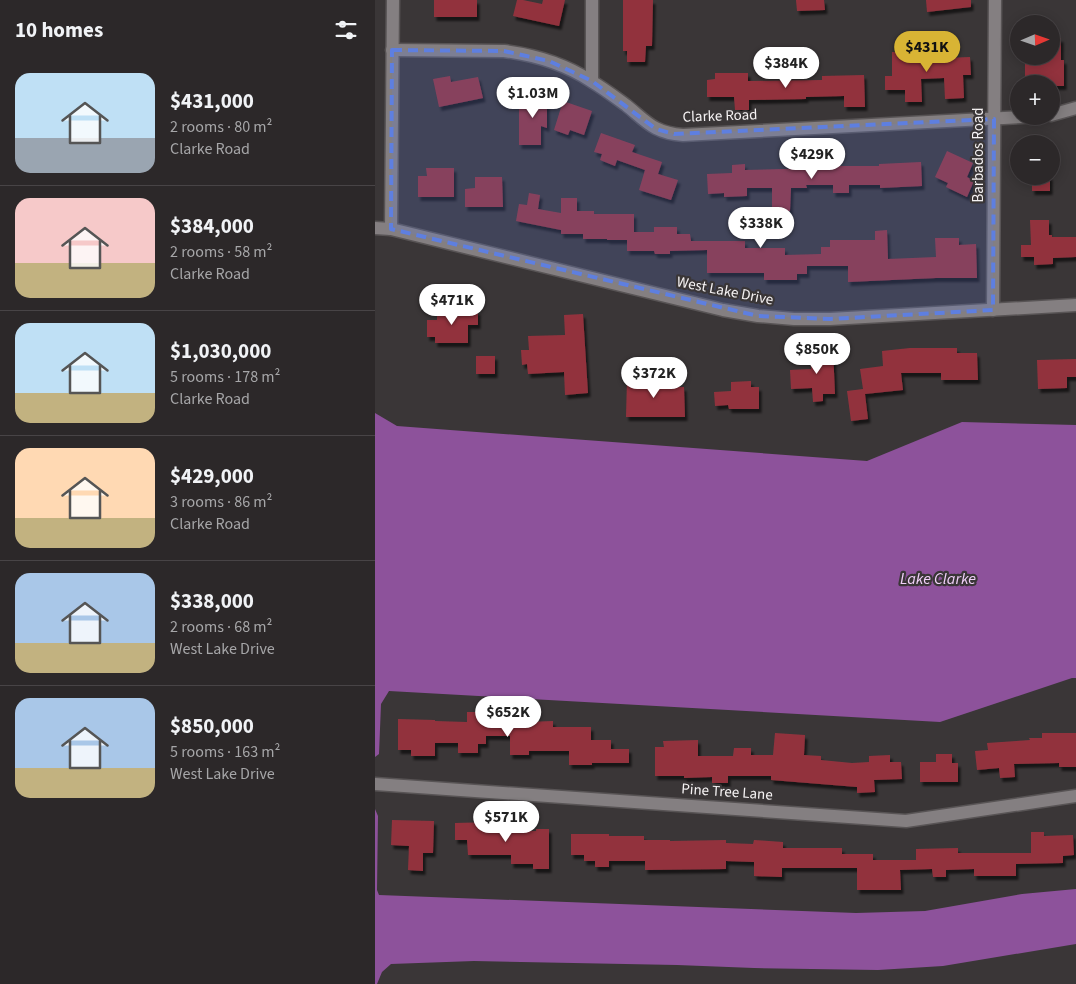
<!DOCTYPE html>
<html lang="en">
<head>
<meta charset="utf-8">
<style>
	:root { --surface:#2c2829; --page:#343031; --text:#f1f3f6; --muted:#a6a6a8; --line:#484446; --accent:#d8b434 }
	body { margin:0; font-family:"Source Sans 3",sans-serif; background:var(--page); color:var(--text); height:100vh; display:flex; flex-direction:column; font-size:19px; white-space:nowrap }
	* { box-sizing:border-box; margin:0 }
	p { font-size:16px; color:var(--muted) }
	.icon { flex:none; width:28px; height:28px; fill:none; stroke:currentColor; stroke-width:2; stroke-linecap:round; stroke-linejoin:round }
	.map { position:relative; flex:1; overflow:hidden }
	.drawer { display:flex; flex-direction:column; background:var(--surface); width:375px }
	.drawer>* { flex:none }
	.needle { width:32px; rotate:88deg }
	.tools { position:absolute; left:635px; top:15px; display:grid; gap:10px }
	.tools a { display:grid; place-items:center; width:50px; height:50px; border-radius:50%; background:var(--surface); box-shadow:0 2px 12px #0003,0 0 0 1px var(--line); font-size:25px }
	.price { position:absolute; translate:-50% -42px; padding:0 11px; border-radius:18px; background:#fff; color:#222; font-size:16px; line-height:32px; filter:drop-shadow(0 1px 2px #0008) }
	.price::after { content:''; position:absolute; left:50%; top:30px; width:15px; height:11px; margin-left:-8px; background:inherit; clip-path:polygon(0 0,100% 0,50% 100%) }
	.price.on { background:var(--accent); color:#111 }
	ul { padding:0; list-style:none }
	li { display:flex; align-items:center; gap:15px; height:125px; padding:0 15px }
	li+li { border-top:1px solid var(--line) }
	li span { display:grid; place-items:center; flex:none; width:140px; height:100px; border-radius:15px; color:#555 }
	li>.icon { margin-inline-start:auto }
	span .icon { width:60px; height:60px; fill:#fffc; stroke-width:1 }
	li b { font-size:21px }
	h2 { display:flex; justify-content:space-between; align-items:center; height:60px; padding:0 15px; font-size:21px }
	main { display:flex; flex:1; min-height:0 }
	.map>svg:first-child { display:block }
	.water { fill:#8d529b }
	.building { fill:#92333e; filter:url(#shadow) }
	.lines { fill:none; stroke-linecap:round; stroke-linejoin:round }
	.minor-casing { stroke:#585455; stroke-width:15 }
	.minor { stroke:#847f81; stroke-width:12 }
	.marked { fill:#5e7fe0; fill-opacity:0.2; stroke:#5e7fe0; stroke-width:4; stroke-dasharray:10 6; stroke-linejoin:round }
	.labels { text-anchor:middle; dominant-baseline:central; stroke-width:4.5; stroke-linejoin:round; paint-order:stroke }
	.street-label { font-size:15px; fill:#f5f2f3; stroke:#3a3637 }
	.water-label { font-size:16px; font-style:italic; fill:#f1d1f9; stroke:#3a3637 }
</style>
</head>
<body>
<main>
<section class="drawer">
<h2>10 homes<svg class="icon" aria-label="filters" viewBox="0 0 24 24"><path d="M4 7h16M4 17h16"/><circle cx="9" cy="7" r="2"/><circle cx="15" cy="17" r="2"/></svg></h2>
<ul>
<li><span style="background:linear-gradient(#bfe0f5 65%,#9aa5b1 0)"><svg class="icon" aria-label="home" viewBox="0 0 24 24"><path d="M3 11l9-7 9 7M6 9v11h12V9"/></svg></span><div><b>$431,000</b><p>2 rooms · 80 m²</p><p>Clarke Road</p></div></li>
<li><span style="background:linear-gradient(#f6c9c9 65%,#c2b280 0)"><svg class="icon" aria-label="home" viewBox="0 0 24 24"><path d="M3 11l9-7 9 7M6 9v11h12V9"/></svg></span><div><b>$384,000</b><p>2 rooms · 58 m²</p><p>Clarke Road</p></div></li>
<li><span style="background:linear-gradient(#bfe0f5 70%,#c2b280 0)"><svg class="icon" aria-label="home" viewBox="0 0 24 24"><path d="M3 11l9-7 9 7M6 9v11h12V9"/></svg></span><div><b>$1,030,000</b><p>5 rooms · 178 m²</p><p>Clarke Road</p></div></li>
<li><span style="background:linear-gradient(#ffd9b3 70%,#c2b280 0)"><svg class="icon" aria-label="home" viewBox="0 0 24 24"><path d="M3 11l9-7 9 7M6 9v11h12V9"/></svg></span><div><b>$429,000</b><p>3 rooms · 86 m²</p><p>Clarke Road</p></div></li>
<li><span style="background:linear-gradient(#a9c7e8 70%,#c2b280 0)"><svg class="icon" aria-label="home" viewBox="0 0 24 24"><path d="M3 11l9-7 9 7M6 9v11h12V9"/></svg></span><div><b>$338,000</b><p>2 rooms · 68 m²</p><p>West Lake Drive</p></div></li>
<li><span style="background:linear-gradient(#a9c7e8 70%,#c2b280 0)"><svg class="icon" aria-label="home" viewBox="0 0 24 24"><path d="M3 11l9-7 9 7M6 9v11h12V9"/></svg></span><div><b>$850,000</b><p>5 rooms · 163 m²</p><p>West Lake Drive</p></div></li>
</ul>
</section>
<div class="map">
<svg width="701" height="984" viewBox="0 0 701 984">
	<defs>
		<filter id="shadow"><feDropShadow dx="2.5" dy="4" stdDeviation="1" flood-color="#0009"/></filter>
	</defs>
	<rect width="100%" height="100%" fill="#3a3637"/>
	<g class="water">
		<path d="M 0,413 L 22,426 L 492,461 L 587,422 L 701,425 L 701,678 L 697,678 L 565,722 L 14,691 L 6,704 L 4,754 L 0,757 Z"/>
		<path d="M 0,809 L 3,816 L 2,890 L 4,895 L 481,913 L 550,911 L 647,894 L 701,889 L 701,944 L 568,966 L 503,970 L 379,968 L 302,965 L 99,961 L 16,964 L 7,972 L 2,984 L 0,984 Z"/>
	</g>
	<g class="building">
		<rect x="59" y="0" width="43" height="17"/>
		<path d="M 142,0 L 148,0 L 167,4 L 168,0 L 190,0 L 184,26 L 138,16 Z"/>
		<path d="M 248,0 L 278,0 L 277,46 L 271,46 L 270,62 L 252,62 L 252,51 L 248,51 Z"/>
		<path d="M 421,0 L 449,0 L 450,10 L 422,11 Z"/>
		<path d="M 551,0 L 596,0 L 596,7 L 552,12 Z"/>
		<path d="M 686,38 L 686,60 L 689,60 L 689,86 L 676,86 L 676,84 L 673,84 L 673,80 L 650,80 L 650,56 L 676,56 L 676,39 Z"/>
		<path d="M 558,42 L 568,42 L 569,58 L 595,57 L 596,75 L 588,75 L 589,98 L 570,99 L 569,78 L 546,79 L 547,102 L 530,102 L 530,90 L 510,90 L 510,76 L 517,76 L 517,52 L 559,52 Z"/>
		<path d="M 340,73 L 373,73 L 373,81 L 447,80 L 447,76 L 489,75 L 490,107 L 469,107 L 469,96 L 431,97 L 431,99 L 374,100 L 374,110 L 360,110 L 359,97 L 332,97 L 332,80 L 340,79 Z"/>
		<path d="M 75,76 L 76,82 L 103,77 L 108,98 L 64,107 L 58,79 Z"/>
		<path d="M 155,92 L 172,92 L 172,128 L 166,126 L 166,145 L 144,145 L 144,104 L 155,104 Z"/>
		<path d="M 188,101 L 217,111 L 209,135 L 195,130 L 193,135 L 179,130 Z"/>
		<path d="M 226,133 L 260,145 L 257,152 L 287,162 L 283,174 L 303,180 L 296,200 L 264,190 L 270,170 L 242,160 L 240,166 L 225,160 L 227,154 L 219,152 Z"/>
		<path d="M 572,151 L 598,163 L 592,177 L 599,181 L 592,197 L 571,187 L 573,183 L 560,177 Z"/>
		<path d="M 546,162 L 547,186 L 505,188 L 505,185 L 474,185 L 474,193 L 458,193 L 458,185 L 431,185 L 432,188 L 416,188 L 415,211 L 397,212 L 397,188 L 372,188 L 372,196 L 349,197 L 349,193 L 333,194 L 332,174 L 357,173 L 357,165 L 370,164 L 370,170 L 447,168 L 447,166 L 504,166 L 504,164 Z"/>
		<path d="M 51,168 L 79,168 L 79,197 L 43,197 L 43,176 L 52,176 Z"/>
		<rect x="657" y="176" width="18" height="15"/>
		<path d="M 100,177 L 127,177 L 128,207 L 90,207 L 90,189 L 100,188 Z"/>
		<path d="M 154,193 L 165,195 L 163,209 L 186,213 L 186,198 L 202,198 L 202,211 L 219,211 L 219,214 L 259,214 L 259,232 L 279,232 L 279,227 L 302,227 L 302,234 L 315,234 L 316,241 L 370,241 L 370,248 L 410,248 L 410,255 L 446,254 L 446,247 L 455,247 L 455,240 L 500,240 L 500,231 L 512,230 L 513,259 L 561,257 L 560,238 L 584,238 L 584,245 L 601,244 L 602,278 L 561,278 L 473,282 L 473,266 L 432,266 L 432,274 L 422,274 L 422,280 L 389,280 L 389,273 L 332,273 L 332,250 L 295,251 L 295,254 L 280,254 L 279,251 L 252,251 L 252,240 L 232,240 L 232,239 L 208,239 L 208,234 L 186,234 L 186,230 L 141,221 L 144,204 L 152,205 Z"/>
		<path d="M 655,220 L 674,220 L 674,235 L 677,235 L 677,237 L 701,237 L 701,257 L 678,258 L 678,264 L 659,265 L 659,257 L 646,257 L 646,245 L 656,245 Z"/>
		<path d="M 62,311 L 103,311 L 103,325 L 93,325 L 93,343 L 60,343 L 60,337 L 52,337 L 52,320 L 62,320 Z"/>
		<path d="M 208,314 L 213,393 L 190,395 L 189,372 L 153,374 L 152,364 L 147,365 L 146,350 L 154,350 L 153,336 L 190,335 L 189,315 Z"/>
		<path d="M 535,348 L 582,348 L 582,353 L 602,353 L 603,380 L 566,380 L 566,373 L 526,373 L 528,390 L 490,394 L 493,419 L 476,421 L 472,391 L 488,389 L 485,369 L 508,366 L 507,351 Z"/>
		<path d="M 458,349 L 460,394 L 448,394 L 448,401 L 438,402 L 437,388 L 416,389 L 415,370 L 436,369 L 435,350 Z"/>
		<rect x="101" y="356" width="19" height="18"/>
		<path d="M 701,359 L 701,377 L 692,377 L 692,388 L 663,389 L 662,360 Z"/>
		<path d="M 295,378 L 296,387 L 309,387 L 310,417 L 251,417 L 252,379 Z"/>
		<path d="M 376,381 L 376,387 L 384,387 L 384,409 L 354,409 L 353,405 L 340,406 L 339,392 L 356,391 L 356,382 Z"/>
		<path d="M 138,709 L 151,709 L 151,722 L 178,721 L 178,727 L 216,727 L 216,740 L 236,740 L 236,749 L 254,749 L 254,763 L 217,763 L 217,765 L 194,765 L 194,751 L 154,751 L 154,755 L 135,755 L 135,736 L 111,736 L 111,744 L 103,744 L 103,753 L 83,753 L 83,743 L 60,743 L 60,756 L 36,756 L 36,750 L 23,750 L 23,719 L 60,720 L 60,721 L 92,722 L 92,712 L 114,712 L 114,721 L 138,721 Z"/>
		<path d="M 400,733 L 430,735 L 429,755 L 446,756 L 446,760 L 477,763 L 494,762 L 494,756 L 515,755 L 515,762 L 526,762 L 527,779 L 499,780 L 500,792 L 482,793 L 482,787 L 396,780 L 396,776 L 353,776 L 353,783 L 337,783 L 337,777 L 309,778 L 309,776 L 280,776 L 280,747 L 289,747 L 288,741 L 323,740 L 323,756 L 358,756 L 359,748 L 376,748 L 376,755 L 398,755 Z"/>
		<path d="M 667,733 L 701,733 L 701,767 L 684,767 L 684,763 L 639,764 L 640,777 L 625,778 L 624,768 L 602,770 L 600,751 L 613,750 L 612,743 L 655,740 L 654,738 L 667,738 Z"/>
		<path d="M 561,754 L 577,754 L 577,763 L 583,763 L 583,782 L 545,782 L 545,762 L 561,762 Z"/>
		<path d="M 17,820 L 59,821 L 58,853 L 48,853 L 48,871 L 33,870 L 34,846 L 16,845 Z"/>
		<path d="M 117,822 L 117,831 L 161,831 L 161,829 L 174,829 L 174,869 L 158,869 L 158,864 L 136,864 L 136,855 L 93,855 L 92,840 L 80,840 L 80,823 Z"/>
		<path d="M 656,832 L 669,832 L 669,836 L 698,835 L 699,855 L 688,856 L 688,863 L 641,864 L 641,876 L 599,876 L 599,869 L 571,870 L 571,877 L 558,877 L 557,869 L 525,870 L 526,890 L 482,890 L 482,868 L 407,868 L 407,877 L 379,876 L 379,862 L 351,861 L 351,869 L 270,870 L 270,861 L 234,861 L 234,867 L 220,867 L 220,861 L 209,861 L 209,855 L 196,855 L 196,834 L 234,834 L 234,836 L 269,836 L 269,840 L 295,840 L 295,841 L 351,840 L 351,843 L 378,844 L 379,840 L 408,842 L 408,848 L 467,848 L 467,854 L 498,854 L 498,860 L 541,860 L 541,849 L 583,848 L 583,853 L 656,853 Z"/>
	</g>
	<g class="lines">
		<defs>
			<g id="minor">
				<path d="M 17,50 L 129,51 C 160,55 190,64 216,81 C 228,88 240,97 251,105 C 272,122 279,133 308,135 L 666,116"/>
				<path d="M 217,81 L 217,0"/>
				<path d="M 676,115 L 701,108"/>
				<path d="M 0,228 L 16,229 L 348,310 L 383,316 L 419,319 L 455,319 L 701,305"/>
				<path d="M 16,229 L 18,0"/>
				<path d="M 618,310 L 620,0"/>
				<path d="M 0,784 L 531,821 L 701,796"/>
			</g>
		</defs>
		<use href="#minor" class="minor-casing"/>
		<use href="#minor" class="minor"/>
	</g>
	<path class="marked" d="M 17,50 L 129,51 L 174,61 L 217,81 L 281,129 L 299,134 L 619,119 L 618,310 L 455,319 L 383,316 L 16,229 Z"/>
	<g class="labels">
		<g class="street-label">
			<text transform="translate(345 116) rotate(-2)">Clarke Road</text>
			<text transform="translate(603 155) rotate(-90)">Barbados Road</text>
			<text transform="translate(350 291) rotate(11)">West Lake Drive</text>
			<text transform="translate(352 792) rotate(4)">Pine Tree Lane</text>
		</g>
		<g class="water-label">
			<text x="563" y="579">Lake Clarke</text>
		</g>
	</g>
</svg>
<div class="tools">
<a><svg class="needle" viewBox="-14 -14 28 28"><path d="M0-13l5 13h-10z" fill="#e53935"/><path d="M0 13l5-13h-10z" fill="#a6a6a8"/></svg></a>
<a>+</a>
<a>−</a>
</div>
<b class="price on" style="left:552px;top:73px">$431K</b>
<b class="price" style="left:411px;top:89px">$384K</b>
<b class="price" style="left:158px;top:119px">$1.03M</b>
<b class="price" style="left:437px;top:180px">$429K</b>
<b class="price" style="left:386px;top:249px">$338K</b>
<b class="price" style="left:77px;top:326px">$471K</b>
<b class="price" style="left:442px;top:375px">$850K</b>
<b class="price" style="left:279px;top:399px">$372K</b>
<b class="price" style="left:133px;top:738px">$652K</b>
<b class="price" style="left:131px;top:843px">$571K</b>
</div>
</main>
</body>
</html>
